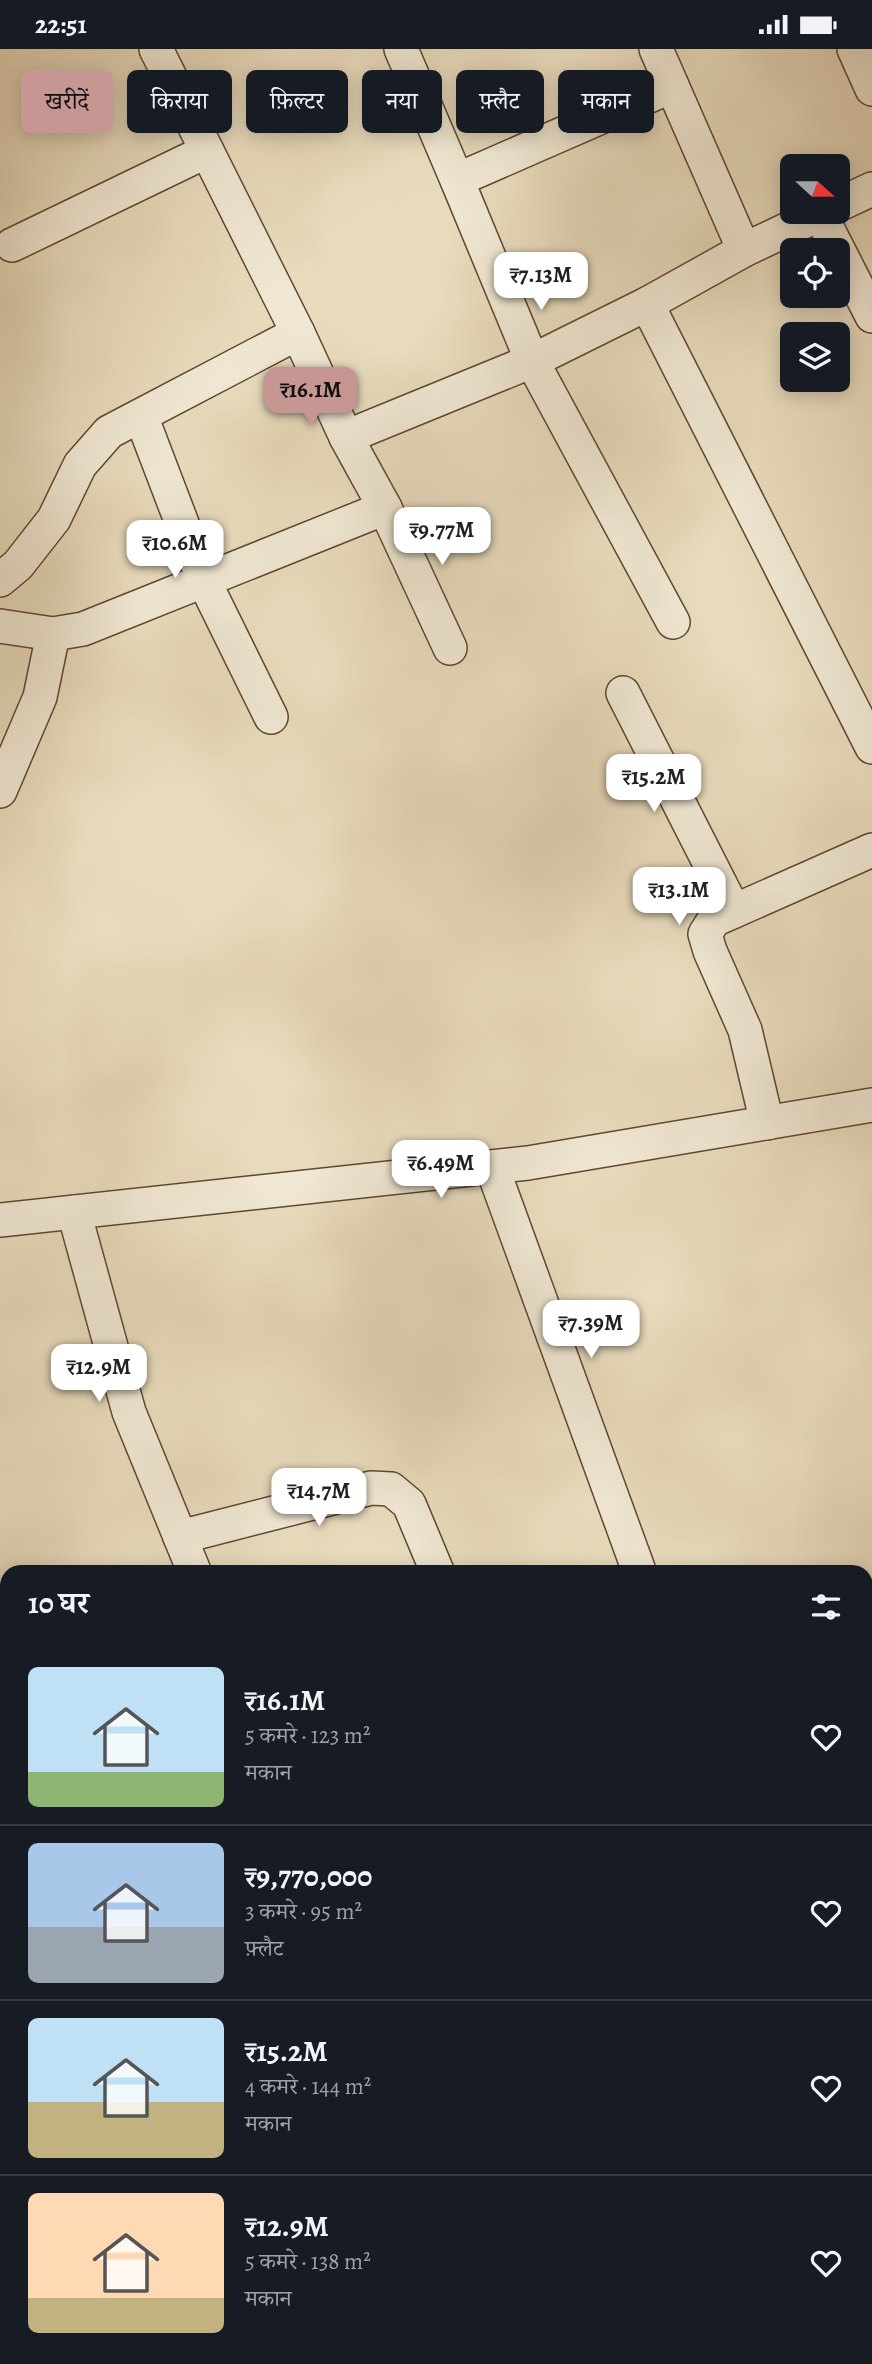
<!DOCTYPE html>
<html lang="hi">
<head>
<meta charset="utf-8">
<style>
	:root { --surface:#171b24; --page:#20242c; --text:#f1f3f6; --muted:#9ea1a6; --line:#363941; --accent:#c59692 }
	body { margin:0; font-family:Alegreya,"Noto Serif Devanagari",serif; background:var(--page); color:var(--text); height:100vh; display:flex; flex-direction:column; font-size:26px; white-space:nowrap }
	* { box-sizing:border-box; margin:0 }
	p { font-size:23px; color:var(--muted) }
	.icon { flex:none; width:38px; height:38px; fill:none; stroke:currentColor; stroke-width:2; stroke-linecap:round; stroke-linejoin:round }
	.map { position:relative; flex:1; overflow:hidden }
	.side { position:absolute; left:0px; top:1516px; width:873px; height:800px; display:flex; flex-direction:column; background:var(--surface); border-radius:21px 21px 0 0; box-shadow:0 4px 18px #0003 }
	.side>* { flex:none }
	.guide { position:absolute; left:21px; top:21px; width:831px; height:63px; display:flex; gap:14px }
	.needle { width:46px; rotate:111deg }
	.fabs { position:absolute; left:780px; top:105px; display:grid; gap:14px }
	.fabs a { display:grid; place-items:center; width:70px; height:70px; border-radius:10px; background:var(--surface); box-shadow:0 4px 18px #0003; font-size:35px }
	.price { position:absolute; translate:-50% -60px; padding:0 16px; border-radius:14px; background:#fff; color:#222; font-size:23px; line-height:46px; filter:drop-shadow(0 2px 4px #0008) }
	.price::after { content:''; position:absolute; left:50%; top:42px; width:21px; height:16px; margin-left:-10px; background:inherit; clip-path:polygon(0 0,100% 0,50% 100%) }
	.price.active { background:var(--accent); color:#111 }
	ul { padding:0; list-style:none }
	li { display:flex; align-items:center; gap:21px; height:175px; padding:0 28px }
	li+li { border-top:2px solid var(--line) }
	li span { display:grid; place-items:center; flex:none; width:196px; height:140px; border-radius:10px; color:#555 }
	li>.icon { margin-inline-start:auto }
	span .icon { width:84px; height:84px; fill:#fffc; stroke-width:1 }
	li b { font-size:30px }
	h2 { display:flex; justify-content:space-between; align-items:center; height:84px; padding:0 28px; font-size:30px }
	.tag { padding:0 24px; border-radius:10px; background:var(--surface); box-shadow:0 4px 18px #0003; font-size:24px; line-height:63px }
	.tag.active { background:var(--accent); color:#111 }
	.status { display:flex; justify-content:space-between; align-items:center; height:49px; padding:0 35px; background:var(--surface); direction:ltr }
	.status svg { height:19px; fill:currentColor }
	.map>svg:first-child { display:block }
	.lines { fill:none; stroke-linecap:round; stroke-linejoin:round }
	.minor-casing { stroke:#60472f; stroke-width:36 }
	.minor { stroke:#f0e8d4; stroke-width:33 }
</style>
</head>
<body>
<div class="status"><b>22:51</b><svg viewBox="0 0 49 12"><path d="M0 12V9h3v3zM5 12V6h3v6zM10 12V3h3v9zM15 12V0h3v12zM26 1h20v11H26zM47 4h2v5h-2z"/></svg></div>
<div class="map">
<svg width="872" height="2315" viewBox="0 0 872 2315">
	<rect width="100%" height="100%" fill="#e8dbbd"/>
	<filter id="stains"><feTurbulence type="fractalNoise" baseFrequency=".00286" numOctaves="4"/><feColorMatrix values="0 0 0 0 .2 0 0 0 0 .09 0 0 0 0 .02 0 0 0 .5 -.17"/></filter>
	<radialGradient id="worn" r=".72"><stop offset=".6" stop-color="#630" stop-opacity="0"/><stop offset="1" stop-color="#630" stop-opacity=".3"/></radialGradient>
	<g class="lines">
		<defs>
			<g id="minor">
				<path d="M 156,0 L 298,284"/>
				<path d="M 401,0 L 457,131"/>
				<path d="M 656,0 L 744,201"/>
				<path d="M 854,0 L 872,40"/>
				<path d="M 672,37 L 457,131 L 532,312 L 673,573"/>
				<path d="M 838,156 L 872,140"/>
				<path d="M 820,165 L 872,267"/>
				<path d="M 12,196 L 207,102"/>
				<path d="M 647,255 L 872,698"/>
				<path d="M 141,367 L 204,532 L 271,668"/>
				<path d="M 346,388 L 532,312 L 647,255 L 744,201 L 824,163"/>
				<path d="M 385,459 L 450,599"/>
				<path d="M 0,531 L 18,516 L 54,470 L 80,416 L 109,383 L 298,284 L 346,388 L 385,459 L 83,580 L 53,585 L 0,577"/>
				<path d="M 623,644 L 734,862"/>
				<path d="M 0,742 L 40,648 L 53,585"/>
				<path d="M 767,1074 L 745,981 L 710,902 L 705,885 L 714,871 L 872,801"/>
				<path d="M 492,1118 L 639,1522"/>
				<path d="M 74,1163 L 129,1363 L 194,1522"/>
				<path d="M 0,1171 L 528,1114 L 872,1056"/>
				<path d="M 180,1488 L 371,1439 L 391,1440 L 409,1455 L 437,1522"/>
				<path d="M 866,1946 L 872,1952"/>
				<path d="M 866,2207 L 872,2212"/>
				<path d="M 215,2308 L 224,2315"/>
				<path d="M 528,2308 L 535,2315"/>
				<path d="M 758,2308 L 765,2315"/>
				<path d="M 104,2315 L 105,2308"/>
			</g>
		</defs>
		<use href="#minor" class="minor-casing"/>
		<use href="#minor" class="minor"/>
	</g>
	<rect width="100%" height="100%" filter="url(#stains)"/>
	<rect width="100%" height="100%" fill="url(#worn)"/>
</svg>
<div class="fabs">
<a><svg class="needle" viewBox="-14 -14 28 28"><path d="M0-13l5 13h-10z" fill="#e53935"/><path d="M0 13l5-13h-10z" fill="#9ea1a6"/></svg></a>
<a><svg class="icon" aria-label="locate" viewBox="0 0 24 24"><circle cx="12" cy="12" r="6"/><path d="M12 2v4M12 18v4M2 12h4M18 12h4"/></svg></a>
<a><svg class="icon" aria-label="layers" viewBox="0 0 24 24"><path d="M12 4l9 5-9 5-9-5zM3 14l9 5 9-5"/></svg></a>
</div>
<b class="price" style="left:541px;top:263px">₹7.13M</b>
<b class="price active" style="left:311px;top:378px">₹16.1M</b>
<b class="price" style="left:442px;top:518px">₹9.77M</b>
<b class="price" style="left:175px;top:531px">₹10.6M</b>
<b class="price" style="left:654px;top:765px">₹15.2M</b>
<b class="price" style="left:679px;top:878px">₹13.1M</b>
<b class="price" style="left:441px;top:1151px">₹6.49M</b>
<b class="price" style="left:591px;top:1311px">₹7.39M</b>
<b class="price" style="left:99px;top:1355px">₹12.9M</b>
<b class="price" style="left:319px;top:1479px">₹14.7M</b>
<div class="guide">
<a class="tag active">खरीदें</a>
<a class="tag">किराया</a>
<a class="tag">फ़िल्टर</a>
<a class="tag">नया</a>
<a class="tag">फ़्लैट</a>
<a class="tag">मकान</a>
</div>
<section class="side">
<h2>10 घर<svg class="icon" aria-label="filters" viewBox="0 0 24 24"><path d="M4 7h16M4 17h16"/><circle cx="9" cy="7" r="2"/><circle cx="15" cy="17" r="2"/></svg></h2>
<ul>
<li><span style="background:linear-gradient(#bfe0f5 75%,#8fb573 0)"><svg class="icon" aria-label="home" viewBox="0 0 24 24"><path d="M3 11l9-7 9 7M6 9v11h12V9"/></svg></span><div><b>₹16.1M</b><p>5 कमरे · 123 m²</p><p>मकान</p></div><svg class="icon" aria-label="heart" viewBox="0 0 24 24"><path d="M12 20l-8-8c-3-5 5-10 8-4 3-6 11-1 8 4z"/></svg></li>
<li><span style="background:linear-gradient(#a9c7e8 60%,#9aa5b1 0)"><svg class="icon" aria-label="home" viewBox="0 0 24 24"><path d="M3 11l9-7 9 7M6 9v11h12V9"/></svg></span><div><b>₹9,770,000</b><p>3 कमरे · 95 m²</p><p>फ़्लैट</p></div><svg class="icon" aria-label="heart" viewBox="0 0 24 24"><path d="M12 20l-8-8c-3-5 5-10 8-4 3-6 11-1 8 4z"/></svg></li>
<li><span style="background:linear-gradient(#bfe0f5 60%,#c2b280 0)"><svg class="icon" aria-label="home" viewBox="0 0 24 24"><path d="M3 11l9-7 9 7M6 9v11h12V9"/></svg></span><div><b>₹15.2M</b><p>4 कमरे · 144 m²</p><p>मकान</p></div><svg class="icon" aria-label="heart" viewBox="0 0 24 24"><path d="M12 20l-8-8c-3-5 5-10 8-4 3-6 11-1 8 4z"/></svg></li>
<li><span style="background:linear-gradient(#ffd9b3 75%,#c2b280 0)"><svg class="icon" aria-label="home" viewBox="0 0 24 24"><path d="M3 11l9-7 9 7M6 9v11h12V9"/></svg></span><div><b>₹12.9M</b><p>5 कमरे · 138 m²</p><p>मकान</p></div><svg class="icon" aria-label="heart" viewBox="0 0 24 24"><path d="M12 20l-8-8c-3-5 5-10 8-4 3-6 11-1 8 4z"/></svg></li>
</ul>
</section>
</div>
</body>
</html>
